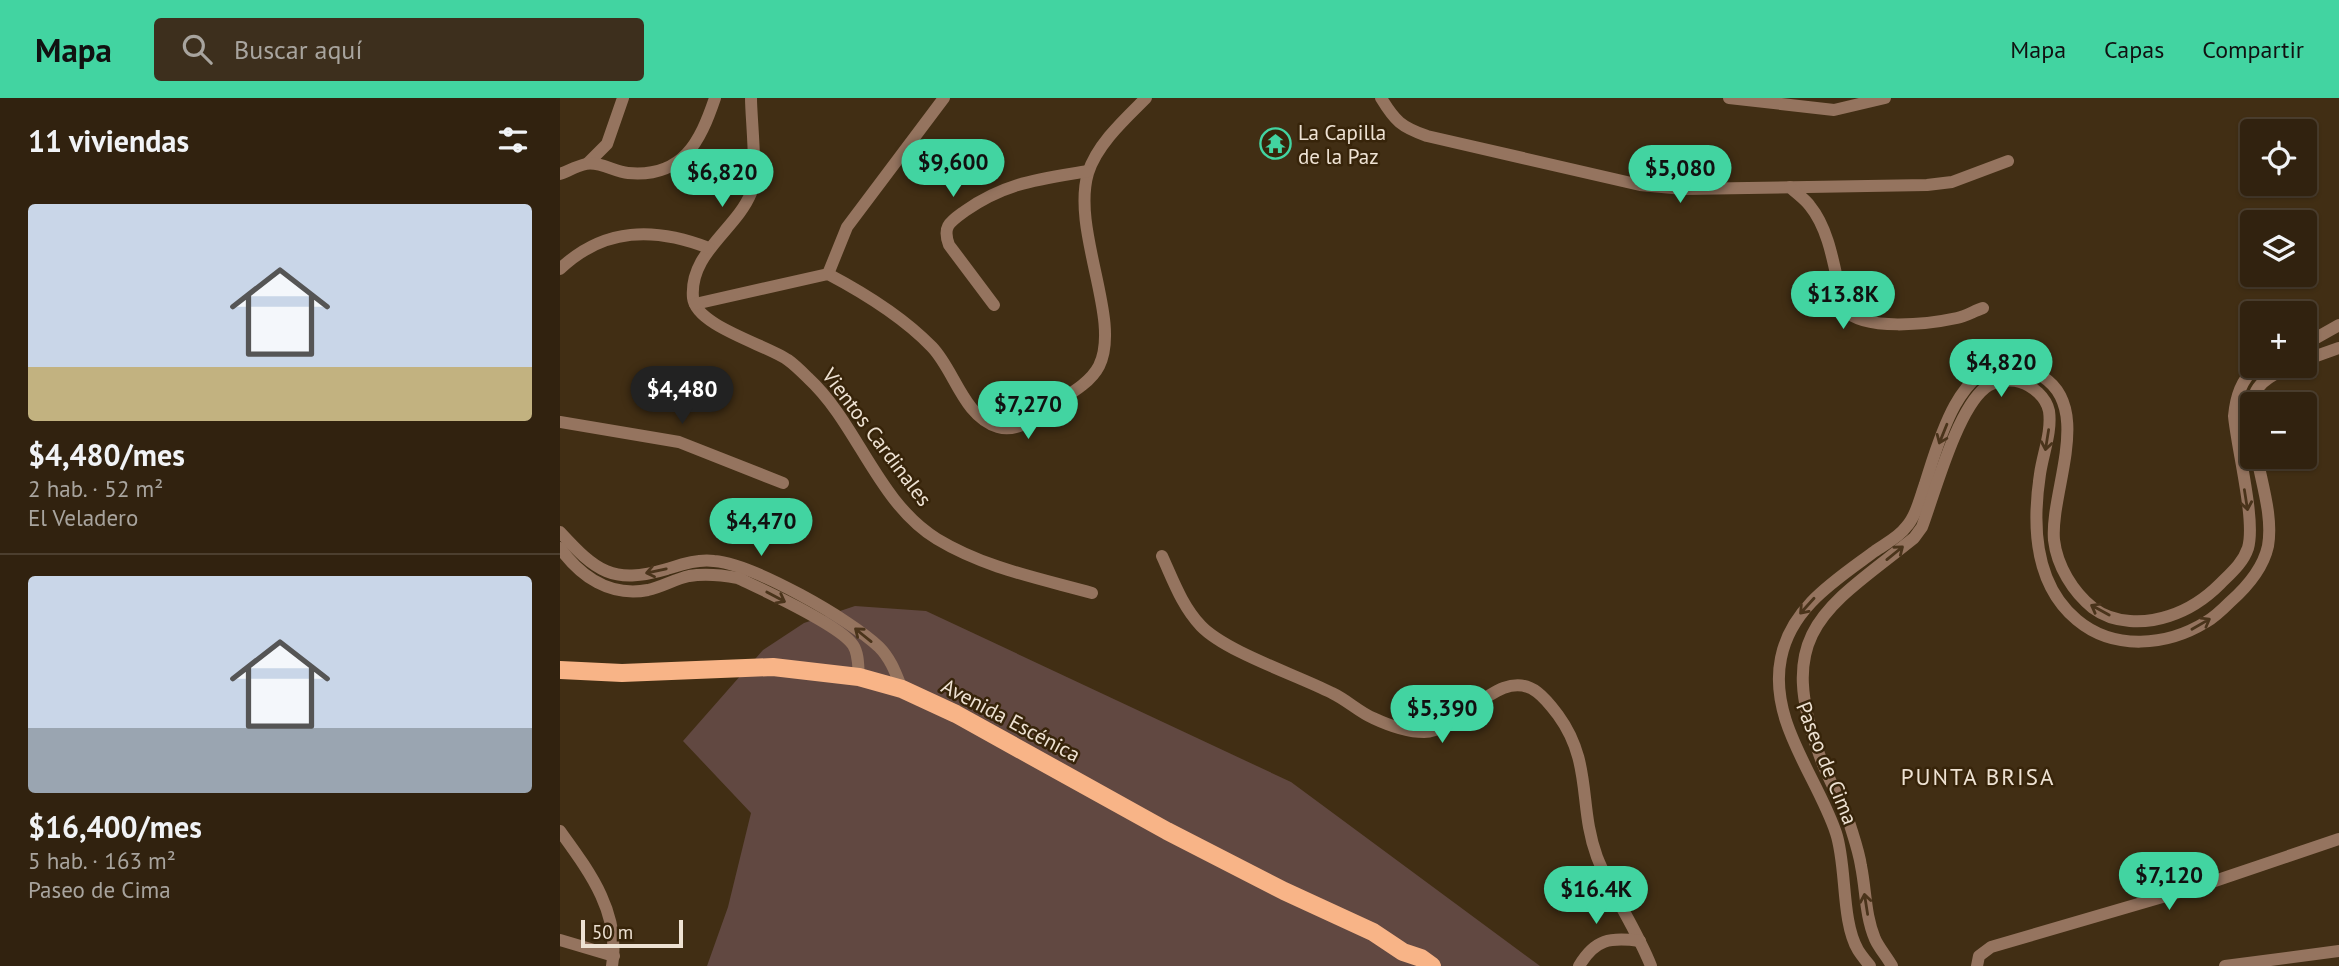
<!DOCTYPE html>
<html lang="es">
<head>
<meta charset="utf-8">
<style>
	:root { --surface:#31220f; --page:#3d2f1d; --text:#f1f3f6; --muted:#a8a49e; --line:#4c3f2f; --accent:#42d4a1 }
	body { margin:0; font-family:"PT Sans",sans-serif; background:var(--page); color:var(--text); height:100vh; display:flex; flex-direction:column; font-size:26px; white-space:nowrap }
	* { box-sizing:border-box; margin:0 }
	p { font-size:23px; color:var(--muted) }
	.icon { flex:none; width:38px; height:38px; fill:none; stroke:currentColor; stroke-width:2; stroke-linecap:round; stroke-linejoin:round }
	.map { position:relative; flex:1; overflow:hidden }
	.details { display:flex; flex-direction:column; background:var(--surface); width:560px }
	.details>* { flex:none }
	.tools { position:absolute; left:1680px; top:21px; display:grid; gap:14px }
	.tools a { display:grid; place-items:center; width:77px; height:77px; border-radius:7px; background:var(--surface); box-shadow:0 2px 5px #0004,0 0 0 2px var(--line); font-size:35px }
	.scale { position:absolute; left:21px; bottom:18px; width:102px; box-sizing:border-box; padding-left:7px; border:4px solid #eee2d3; border-top:0; font-size:19px; line-height:24px; white-space:nowrap; color:#eee2d3; -webkit-text-stroke:5px #37240a; paint-order:stroke }
	.price { position:absolute; translate:-50% -60px; padding:0 16px; border-radius:24px; background:var(--accent); color:#111; font-size:23px; line-height:46px; filter:drop-shadow(0 2px 4px #0008) }
	.price::after { content:''; position:absolute; left:50%; top:42px; width:21px; height:16px; margin-left:-10px; background:inherit; clip-path:polygon(0 0,100% 0,50% 100%) }
	.price.selected { background:#222; color:#fff }
	ul { padding:0; list-style:none }
	li { display:grid; align-content:center; gap:14px; height:371px; padding:0 28px }
	li+li { border-top:2px solid var(--line) }
	li span { display:grid; place-items:center; height:217px; border-radius:7px; color:#555 }
	li>.icon { margin-inline-start:auto }
	span .icon { width:126px; height:126px; fill:#fffc; stroke-width:1 }
	li b { font-size:30px }
	h2 { display:flex; justify-content:space-between; align-items:center; height:84px; padding:0 28px; font-size:30px }
	header { display:flex; align-items:center; gap:42px; box-sizing:border-box; height:98px; padding:0 35px; background:var(--accent); color:#111 }
	header strong { font-size:33px }
	nav { display:flex; gap:38px; margin-inline-start:auto; font-size:24px }
	.search { width:490px; height:63px; background:var(--page); display:flex; align-items:center; gap:18px; box-sizing:border-box; padding:0 24px; border-radius:7px; color:var(--muted); font-size:26px }
	main { display:flex; flex:1; min-height:0 }
	.map>svg:first-child { display:block }
	.green { fill:#614841 }
	.lines { fill:none; stroke-linecap:round; stroke-linejoin:round }
	.minor { stroke:#95745f; stroke-width:12 }
	.primary { stroke:#f8b487; stroke-width:18 }
	.oneway { stroke:#4a341b }
	.labels { text-anchor:middle; dominant-baseline:central; stroke-width:5; stroke-linejoin:round; paint-order:stroke }
	.poi-label { font-size:21px; fill:#eee2d3; stroke:#37240a; text-anchor:start }
	.street-label { font-size:21px; fill:#eee2d3; stroke:#37240a }
	.neighbourhood-label { font-size:23px; letter-spacing:2px; fill:#eee2d3; stroke:#37240a }
</style>
</head>
<body>
<header>
<strong>Mapa</strong>
<div class="search"><svg class="icon" aria-label="search" viewBox="0 0 24 24"><circle cx="10" cy="10" r="6"/><path d="M15 15l6 6"/></svg>Buscar aquí</div>
<nav><a>Mapa</a><a>Capas</a><a>Compartir</a></nav>
</header>
<main>
<section class="details">
<h2>11 viviendas<svg class="icon" aria-label="filters" viewBox="0 0 24 24"><path d="M4 7h16M4 17h16"/><circle cx="9" cy="7" r="2"/><circle cx="15" cy="17" r="2"/></svg></h2>
<ul>
<li><span style="background:linear-gradient(#c9d6e8 75%,#c2b280 0)"><svg class="icon" aria-label="home" viewBox="0 0 24 24"><path d="M3 11l9-7 9 7M6 9v11h12V9"/></svg></span><div><b>$4,480/mes</b><p>2 hab. · 52 m²</p><p>El Veladero</p></div></li>
<li><span style="background:linear-gradient(#c9d6e8 70%,#9aa5b1 0)"><svg class="icon" aria-label="home" viewBox="0 0 24 24"><path d="M3 11l9-7 9 7M6 9v11h12V9"/></svg></span><div><b>$16,400/mes</b><p>5 hab. · 163 m²</p><p>Paseo de Cima</p></div></li>
</ul>
</section>
<div class="map">
<svg width="1779" height="868" viewBox="0 0 1779 868">
	<rect width="100%" height="100%" fill="#412e14"/>
	<path class="green" d="M 295,508 L 366,513 L 731,684 L 980,868 L 147,868 L 168,809 L 191,715 L 123,643 L 203,552 L 244,525 Z"/>
	<g class="lines">
		<g class="minor">
			<path d="M 191,0 C 191,21 198,79 191,95 C 176,132 129,155 133,200 C 136,228 207,247 228,262 C 235,267 242,274 248,280 C 298,326 317,404 377,441 C 425,470 478,480 532,495"/>
			<path d="M 821,0 C 835,23 841,29 867,38 L 1080,87 L 1124,91 L 1367,87 L 1392,84 L 1448,63"/>
			<path d="M 1169,0 L 1274,12 L 1325,0"/>
			<path d="M 28,65 L 47,46 L 63,0"/>
			<path d="M 0,76 C 8,73 17,68 26,66 C 39,63 55,74 68,75 C 123,80 140,44 155,0"/>
			<path d="M 1230,89 C 1237,96 1245,101 1250,108 C 1272,135 1275,179 1284,211 C 1304,234 1369,226 1397,220 C 1406,218 1414,213 1423,210"/>
			<path d="M 0,171 C 44,129 95,129 149,150"/>
			<path d="M 268,176 L 287,129 L 384,0"/>
			<path d="M 135,206 L 268,176 C 304,195 343,219 372,249 C 395,273 403,318 438,329 C 458,335 476,319 491,308 C 506,298 530,286 539,268 C 562,222 511,133 528,75 C 537,46 566,20 586,0"/>
			<path d="M 434,207 L 389,147 C 382,128 390,124 405,113 C 446,84 481,81 528,73"/>
			<path d="M 1745,243 L 1756,240 L 1779,227"/>
			<path d="M 1745,262 L 1779,250"/>
			<path d="M 0,324 L 119,344 L 223,385"/>
			<path d="M 1692,329 C 1689,291 1698,283 1731,268"/>
			<path d="M 0,434 C 36,473 52,487 107,471 C 123,466 138,461 154,463 C 193,466 290,521 319,549 C 331,561 336,576 342,591"/>
			<path d="M 0,450 C 21,479 50,499 88,492 C 102,489 115,481 129,478 C 146,475 162,477 178,480 C 203,492 280,527 293,547 C 299,556 298,569 299,579"/>
			<path d="M 602,458 C 613,482 622,508 641,528 C 666,554 737,577 772,595 C 787,602 799,614 813,620 C 828,627 847,634 864,634 C 901,633 940,566 977,594 C 985,600 992,609 998,617 C 1033,665 1018,708 1037,759 C 1052,797 1076,830 1091,868"/>
			<path d="M 0,733 C 29,773 61,815 52,868"/>
			<path d="M 0,842 L 54,858"/>
			<path d="M 1019,868 C 1035,841 1050,839 1080,843"/>
			<path d="M 1310,868 C 1306,863 1301,857 1298,852 C 1281,823 1287,768 1276,735 C 1257,678 1208,623 1221,560 C 1231,509 1276,482 1315,453 C 1325,446 1339,439 1346,429 C 1356,418 1360,400 1365,386 C 1377,349 1397,270 1445,267 C 1459,266 1471,272 1483,279 C 1533,311 1490,394 1494,442 C 1497,468 1513,494 1533,510 C 1554,526 1585,526 1609,518 C 1628,512 1646,500 1660,486 C 1671,475 1683,465 1688,450 C 1696,422 1677,351 1674,318 C 1676,298 1681,283 1696,268"/>
			<path d="M 1332,868 C 1327,859 1319,850 1315,841 C 1305,817 1306,792 1301,768 C 1299,754 1294,740 1290,727 C 1281,701 1266,678 1258,653 C 1215,531 1268,509 1354,440 L 1362,429 C 1375,394 1397,312 1425,290 C 1433,283 1450,281 1460,284 C 1473,288 1486,299 1489,313 C 1492,334 1483,355 1480,376 C 1472,428 1474,486 1517,522 C 1554,553 1607,548 1646,524 C 1655,519 1663,511 1670,504 C 1687,489 1703,471 1708,448 C 1713,419 1702,387 1697,359"/>
			<path d="M 1417,868 L 1419,858 L 1431,849 L 1640,788 L 1779,741"/>
			<path d="M 1665,868 L 1779,853"/>
		</g>
		<path class="primary" d="M 0,572 L 62,575 L 213,569 L 299,579 L 342,591 L 396,616 L 607,733 L 724,793 L 813,834 L 843,854 L 861,860 L 872,868"/>
	</g>
	<defs><path id="oneway-shaft" d="M-6 0H5M1.5-3L5.5 0L1.5 3" fill="none" stroke-width="1.6" stroke-linecap="round" stroke-linejoin="round" transform="scale(1.75)"/></defs>
	<g class="oneway">
		<use href="#oneway-shaft" transform="translate(1383 336) rotate(112)"/>
		<use href="#oneway-shaft" transform="translate(1487 342) rotate(99)"/>
		<use href="#oneway-shaft" transform="translate(1686 402) rotate(81)"/>
		<use href="#oneway-shaft" transform="translate(1335 455) rotate(-39)"/>
		<use href="#oneway-shaft" transform="translate(96 473) rotate(168)"/>
		<use href="#oneway-shaft" transform="translate(216 499) rotate(28)"/>
		<use href="#oneway-shaft" transform="translate(1247 508) rotate(132)"/>
		<use href="#oneway-shaft" transform="translate(1540 512) rotate(-151)"/>
		<use href="#oneway-shaft" transform="translate(1641 526) rotate(-30)"/>
		<use href="#oneway-shaft" transform="translate(303 537) rotate(-141)"/>
		<use href="#oneway-shaft" transform="translate(1306 806) rotate(-99)"/>
	</g>
	<defs>
		<symbol id="temple-ring" viewBox="-11 -11 22 22"><circle r="9.5" fill="#37240a" stroke="#42d4a1" stroke-width="1.5"/><path d="M0-6L5-2H3V0L6.5 2.5H4V6H1.5V3h-3V6H-4V2.5H-6.5L-3 0V-2H-5Z" fill="#42d4a1"/></symbol>
	</defs>
	<g fill-rule="evenodd">
		<use href="#temple-ring" x="698" y="28" width="35" height="35"/>
	</g>
	<g class="labels">
		<g class="poi-label">
			<text x="738" y="34">La Capilla<tspan x="738" dy="24">de la Paz</tspan></text>
		</g>
		<g class="street-label">
			<text transform="translate(317 339) rotate(53)">Vientos Cardinales</text>
			<text transform="translate(451 622) rotate(28)">Avenida Escénica</text>
			<text transform="translate(1267 665) rotate(68)">Paseo de Cima</text>
		</g>
		<g class="neighbourhood-label">
			<text x="1418" y="678">PUNTA BRISA</text>
		</g>
	</g>
</svg>
<div class="tools">
<a><svg class="icon" aria-label="locate" viewBox="0 0 24 24"><circle cx="12" cy="12" r="6"/><path d="M12 2v4M12 18v4M2 12h4M18 12h4"/></svg></a>
<a><svg class="icon" aria-label="layers" viewBox="0 0 24 24"><path d="M12 4l9 5-9 5-9-5zM3 14l9 5 9-5"/></svg></a>
<a>+</a>
<a>−</a>
</div>
<div class="scale">50 m</div>
<b class="price" style="left:393px;top:101px">$9,600</b>
<b class="price" style="left:1120px;top:107px">$5,080</b>
<b class="price" style="left:162px;top:111px">$6,820</b>
<b class="price" style="left:1283px;top:233px">$13.8K</b>
<b class="price" style="left:1441px;top:301px">$4,820</b>
<b class="price selected" style="left:122px;top:328px">$4,480</b>
<b class="price" style="left:468px;top:343px">$7,270</b>
<b class="price" style="left:201px;top:460px">$4,470</b>
<b class="price" style="left:882px;top:647px">$5,390</b>
<b class="price" style="left:1609px;top:814px">$7,120</b>
<b class="price" style="left:1036px;top:828px">$16.4K</b>
</div>
</main>
</body>
</html>
